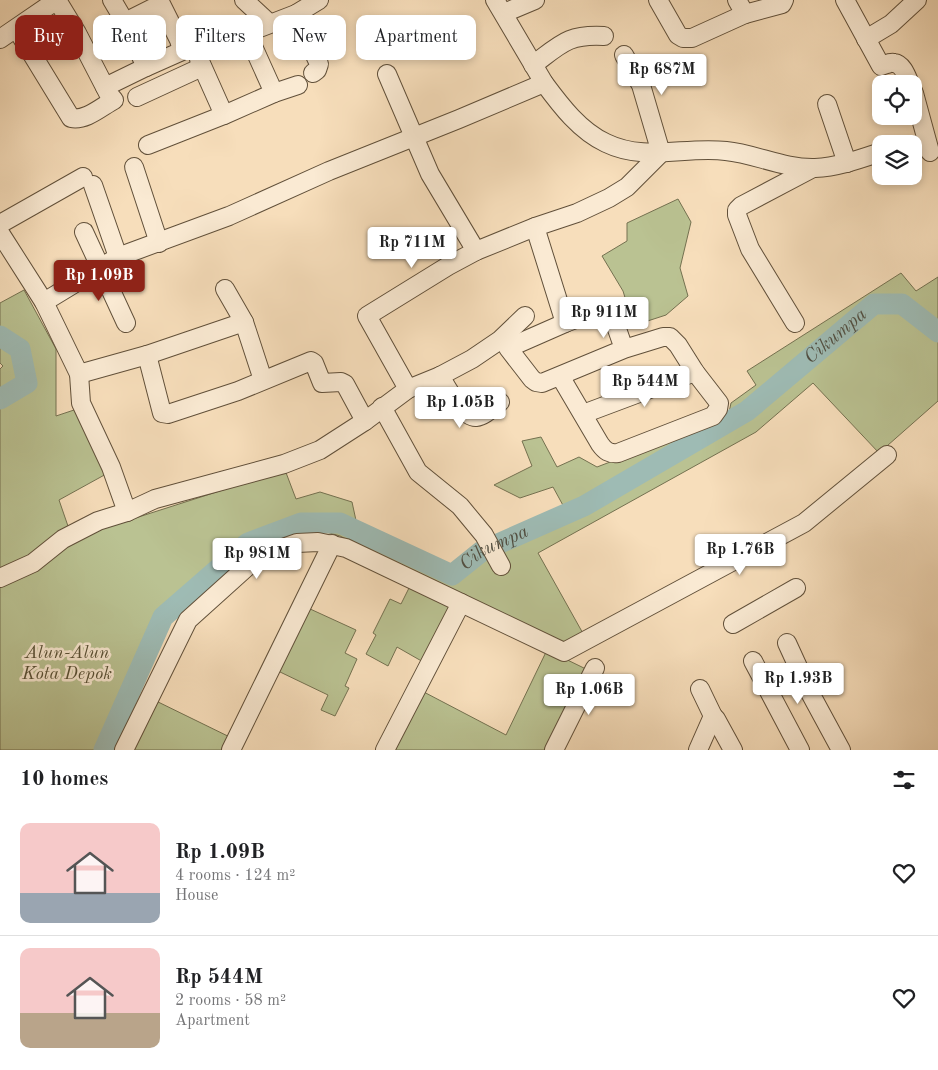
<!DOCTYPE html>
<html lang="en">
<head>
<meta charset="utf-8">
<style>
	:root { --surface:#fff; --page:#f2f2f2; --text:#202124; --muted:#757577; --line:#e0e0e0; --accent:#8f2418 }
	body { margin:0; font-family:"Old Standard TT",serif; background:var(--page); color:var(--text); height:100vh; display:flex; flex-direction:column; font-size:19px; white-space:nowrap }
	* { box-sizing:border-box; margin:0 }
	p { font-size:16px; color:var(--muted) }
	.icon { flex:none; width:28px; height:28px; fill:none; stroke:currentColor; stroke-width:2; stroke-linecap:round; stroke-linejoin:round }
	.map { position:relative; height:750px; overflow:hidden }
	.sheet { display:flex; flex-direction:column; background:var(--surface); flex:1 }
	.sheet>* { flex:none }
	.hud { position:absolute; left:15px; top:15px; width:500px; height:45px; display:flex; gap:10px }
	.fabs { position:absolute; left:872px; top:75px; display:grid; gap:10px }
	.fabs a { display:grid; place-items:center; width:50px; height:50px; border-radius:10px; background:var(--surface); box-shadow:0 2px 8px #0003; font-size:25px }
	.price { position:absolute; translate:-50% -42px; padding:0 11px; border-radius:5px; background:#fff; color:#222; font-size:16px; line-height:32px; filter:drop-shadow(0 1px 2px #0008) }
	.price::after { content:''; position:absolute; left:50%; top:30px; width:15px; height:11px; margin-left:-8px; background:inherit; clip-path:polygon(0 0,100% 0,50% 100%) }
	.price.on { background:var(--accent); color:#fff }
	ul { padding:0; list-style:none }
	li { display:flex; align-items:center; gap:15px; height:125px; padding:0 20px }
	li+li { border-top:1px solid var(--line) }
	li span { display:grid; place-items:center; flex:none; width:140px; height:100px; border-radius:10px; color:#555 }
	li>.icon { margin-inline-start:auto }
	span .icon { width:60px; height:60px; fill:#fffc; stroke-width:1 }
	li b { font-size:21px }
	h2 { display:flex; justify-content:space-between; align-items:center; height:60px; padding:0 20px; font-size:21px }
	.pill { padding:0 18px; border-radius:10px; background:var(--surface); box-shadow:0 2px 8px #0003; font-size:18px; line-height:45px }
	.pill.on { background:var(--accent); color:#fff }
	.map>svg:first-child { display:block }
	.green { fill:#bac292; stroke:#747150 }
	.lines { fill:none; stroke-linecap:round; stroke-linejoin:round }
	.river { stroke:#9ebbb4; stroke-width:21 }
	.minor-casing { stroke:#61503a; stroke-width:20 }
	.minor { stroke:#faead3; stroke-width:18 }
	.labels { text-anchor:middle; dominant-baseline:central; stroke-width:5; stroke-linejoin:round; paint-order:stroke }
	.park-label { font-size:18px; font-style:italic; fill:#595136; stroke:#faead3 }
	.water-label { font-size:19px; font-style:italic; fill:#504e41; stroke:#faead3 }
</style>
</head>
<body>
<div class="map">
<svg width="938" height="750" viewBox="0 0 938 750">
	<rect width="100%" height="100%" fill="#f7debb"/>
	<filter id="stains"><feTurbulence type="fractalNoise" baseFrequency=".004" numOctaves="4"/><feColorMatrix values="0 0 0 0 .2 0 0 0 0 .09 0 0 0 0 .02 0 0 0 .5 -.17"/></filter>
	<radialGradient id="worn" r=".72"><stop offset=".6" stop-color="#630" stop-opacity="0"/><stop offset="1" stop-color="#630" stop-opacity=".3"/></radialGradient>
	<g class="green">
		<path d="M 678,199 L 691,222 L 680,268 L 688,296 L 666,315 L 626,328 L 619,305 L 627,304 L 623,291 L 602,256 L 627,241 L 627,223 Z"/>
		<path d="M 901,273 L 916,291 L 938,277 L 938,401 L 879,453 L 813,383 L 756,432 L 538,553 L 585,637 L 571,644 L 553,644 L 340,536 L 302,525 L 249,545 L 165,619 L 129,688 L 127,707 L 107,750 L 0,750 L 0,369 L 3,366 L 0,363 L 0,303 L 24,290 L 56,349 L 56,416 L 77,409 L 108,473 L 59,500 L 69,529 L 123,522 L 285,470 L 296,499 L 320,492 L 352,502 L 357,525 L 452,565 L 471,547 L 565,509 L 553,487 L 520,498 L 494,485 L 532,466 L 522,441 L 541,437 L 557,467 L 579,457 L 597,467 L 728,417 L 731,403 L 756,385 L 747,371 Z"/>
		<path d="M 411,584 L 451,602 L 425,663 L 397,647 L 388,666 L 366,654 L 376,635 L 373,633 L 390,599 L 401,604 Z"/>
		<path d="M 308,608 L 356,630 L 345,653 L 357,659 L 345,686 L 349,688 L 335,716 L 321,710 L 328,695 L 278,671 Z"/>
		<path d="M 547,650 L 590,671 L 550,750 L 390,750 L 420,690 L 506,735 Z"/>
		<path d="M 152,699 L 242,743 L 238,750 L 127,750 Z"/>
	</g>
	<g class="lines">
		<g class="river">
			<path d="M 0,336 L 20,349 L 27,383 L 0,399"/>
			<path id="s1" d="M 104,750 L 163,617 L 248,543 L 301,523 L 340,523 L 452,575 L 482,551 L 584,506 L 747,411 L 874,304 L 902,304 L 938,332"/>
		</g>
		<defs>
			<g id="minor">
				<path d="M 112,0 L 125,22"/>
				<path d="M 244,0 L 269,23"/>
				<path d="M 495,0 L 544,83 C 561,106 580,131 606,143 C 645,162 685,146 726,151 C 756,154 784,169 815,168 C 838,167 860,159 881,152"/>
				<path d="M 658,0 L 678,35 L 683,38 L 692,38 L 745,14 L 782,4 L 784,0"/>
				<path d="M 737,0 L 745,14"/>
				<path d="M 845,0 L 881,66 C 885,65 890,62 894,63 C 903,64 907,77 910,84"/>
				<path d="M 161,4 L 179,40 L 182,51 L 146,67 L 125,22 Z"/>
				<path d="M 504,13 L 535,0"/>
				<path d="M 296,14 L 319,64 L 317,70 L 313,73"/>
				<path d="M 247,33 L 274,93"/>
				<path d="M 0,39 L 57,0 L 77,33 L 108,93 L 114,100 C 101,107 86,121 71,118 L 16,28"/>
				<path d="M 866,39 L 891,24 L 917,0"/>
				<path d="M 533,65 C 561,44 568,34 604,36"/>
				<path d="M 387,74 L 430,174 L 476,251"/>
				<path d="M 105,87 L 146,67"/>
				<path d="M 914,93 L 930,152"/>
				<path d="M 137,97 L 202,67"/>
				<path d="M 827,104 L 847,163"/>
				<path d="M 224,115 L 274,93 L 298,85"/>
				<path d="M 148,145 L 224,115 L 199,59 L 200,54 L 205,49 L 296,14 L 319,0"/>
				<path d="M 134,167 L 159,243"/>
				<path d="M 93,185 L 118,257"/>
				<path d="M 0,224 L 83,177"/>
				<path d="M 535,227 L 565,323"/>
				<path d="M 84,232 L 126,323"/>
				<path d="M 0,233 L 44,302 L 79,374 L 81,403 L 111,467 L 127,512 L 155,499 L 284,464 L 320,450 L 365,421 L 408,389 L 440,376 L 472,359 L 500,340 L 525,316"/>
				<path d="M 225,289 L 244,322 L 263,380"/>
				<path d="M 44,302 L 118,257 L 229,216 L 329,171 L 459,119 L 544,83"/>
				<path d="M 795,323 L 750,249 L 737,215 L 737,210 L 741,206 L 813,168"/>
				<path d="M 147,355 L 162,413 L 168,414 L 238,391 L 311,361 L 314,363 L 322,383 L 341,382 L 345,384 L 365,421"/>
				<path d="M 79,374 L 147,355 L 244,322"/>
				<path d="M 440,376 C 446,386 463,418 476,417 C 485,416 493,407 500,402"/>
				<path d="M 560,376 L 600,444 C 605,451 609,454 618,453 L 713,416 L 718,409 L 719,403 L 695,372 L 678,345 L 670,337 L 663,337 L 624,349 L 542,383 L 536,382 L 532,379 L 508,348 L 565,323 L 608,307 L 610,309 L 624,349"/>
				<path d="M 408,389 L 367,316 L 448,266 L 476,251 L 535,227 L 577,213 L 609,198 L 627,187 L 661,153 L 641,85 L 624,55"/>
				<path d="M 382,407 L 418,472 L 460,506 L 484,535 L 501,566"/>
				<path d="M 583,414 L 695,372"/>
				<path d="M 0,578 L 33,563 L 63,539 L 98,521 L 127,512"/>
				<path d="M 733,624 L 796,588"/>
				<path d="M 787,643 L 809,691 L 841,750"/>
				<path d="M 753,661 L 800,750"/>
				<path d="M 713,716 L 716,719 L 733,750"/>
				<path d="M 124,750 L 188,620 L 258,557 L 297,543 L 318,542 L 346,548 L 564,652 L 804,523 L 887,455"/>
				<path d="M 231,750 L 332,544"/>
				<path d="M 385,750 L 461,603"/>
				<path d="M 554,750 L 595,668"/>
				<path d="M 698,750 L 713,716 L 700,689"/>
			</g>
		</defs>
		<use href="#minor" class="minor-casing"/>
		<use href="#minor" class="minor"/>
	</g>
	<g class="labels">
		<g class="park-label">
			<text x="67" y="653">Alun-Alun<tspan x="67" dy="21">Kota Depok</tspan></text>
		</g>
		<g class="water-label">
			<text stroke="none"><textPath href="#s1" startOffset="932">Cikumpa</textPath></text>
			<text stroke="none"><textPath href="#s1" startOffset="528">Cikumpa</textPath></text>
		</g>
	</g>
	<rect width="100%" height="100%" filter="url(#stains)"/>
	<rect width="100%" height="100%" fill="url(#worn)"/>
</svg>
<div class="fabs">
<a><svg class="icon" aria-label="locate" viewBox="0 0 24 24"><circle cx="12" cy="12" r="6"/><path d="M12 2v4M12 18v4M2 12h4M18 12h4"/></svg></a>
<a><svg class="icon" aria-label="layers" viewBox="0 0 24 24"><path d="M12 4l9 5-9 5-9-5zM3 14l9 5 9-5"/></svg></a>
</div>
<b class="price" style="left:662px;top:96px">Rp 687M</b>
<b class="price" style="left:412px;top:269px">Rp 711M</b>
<b class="price on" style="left:99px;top:302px">Rp 1.09B</b>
<b class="price" style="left:604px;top:339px">Rp 911M</b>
<b class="price" style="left:645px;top:408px">Rp 544M</b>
<b class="price" style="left:460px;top:429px">Rp 1.05B</b>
<b class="price" style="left:740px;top:576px">Rp 1.76B</b>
<b class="price" style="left:257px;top:580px">Rp 981M</b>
<b class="price" style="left:798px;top:705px">Rp 1.93B</b>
<b class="price" style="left:589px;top:716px">Rp 1.06B</b>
<div class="hud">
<a class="pill on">Buy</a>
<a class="pill">Rent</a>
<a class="pill">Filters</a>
<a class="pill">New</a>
<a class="pill">Apartment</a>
</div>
</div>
<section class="sheet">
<h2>10 homes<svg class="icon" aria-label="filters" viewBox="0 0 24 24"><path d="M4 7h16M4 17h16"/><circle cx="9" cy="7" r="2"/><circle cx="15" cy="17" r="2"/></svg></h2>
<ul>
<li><span style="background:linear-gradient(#f6c9c9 70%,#9aa5b1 0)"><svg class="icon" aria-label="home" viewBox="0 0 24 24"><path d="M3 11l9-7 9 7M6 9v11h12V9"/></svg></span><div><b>Rp 1.09B</b><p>4 rooms · 124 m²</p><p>House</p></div><svg class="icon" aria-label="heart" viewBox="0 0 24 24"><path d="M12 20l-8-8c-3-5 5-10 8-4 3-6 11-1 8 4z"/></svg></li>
<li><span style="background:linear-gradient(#f6c9c9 65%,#b9a48a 0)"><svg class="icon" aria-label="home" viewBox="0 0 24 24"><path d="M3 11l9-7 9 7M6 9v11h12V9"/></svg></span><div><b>Rp 544M</b><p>2 rooms · 58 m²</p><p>Apartment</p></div><svg class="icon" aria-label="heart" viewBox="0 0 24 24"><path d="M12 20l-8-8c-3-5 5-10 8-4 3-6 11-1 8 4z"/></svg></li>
</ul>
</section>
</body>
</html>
